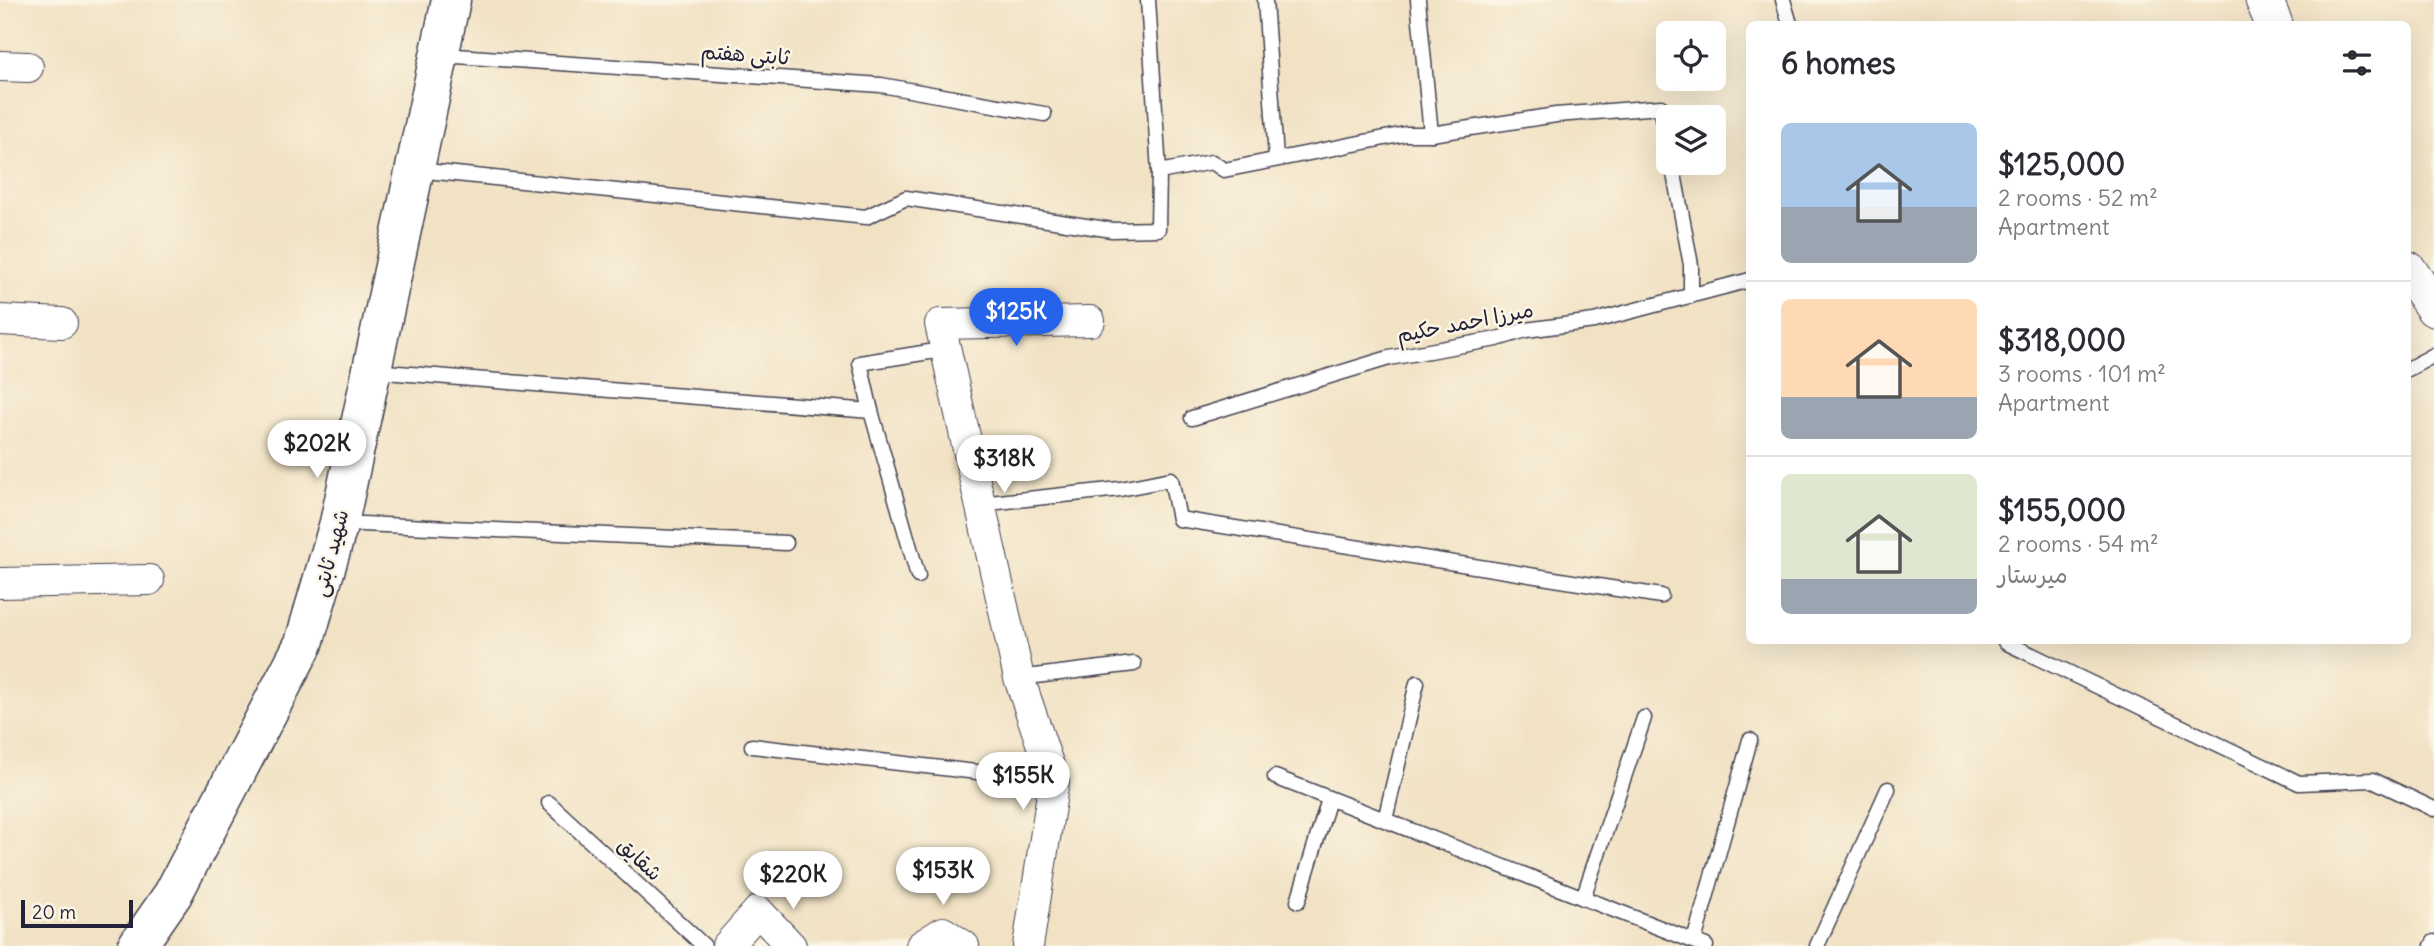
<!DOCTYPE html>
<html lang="en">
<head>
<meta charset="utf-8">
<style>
	:root { --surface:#fff; --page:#f7f7f7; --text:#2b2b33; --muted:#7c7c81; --line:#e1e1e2; --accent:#2563eb }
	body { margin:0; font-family:Delius,"Playpen Sans Arabic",sans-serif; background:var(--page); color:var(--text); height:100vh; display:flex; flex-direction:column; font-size:26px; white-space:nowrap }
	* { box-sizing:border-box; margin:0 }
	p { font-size:23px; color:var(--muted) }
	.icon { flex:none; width:38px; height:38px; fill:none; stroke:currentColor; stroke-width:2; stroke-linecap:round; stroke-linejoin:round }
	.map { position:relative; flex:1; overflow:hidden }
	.side { position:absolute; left:1746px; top:21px; width:665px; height:623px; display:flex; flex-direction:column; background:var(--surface); border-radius:10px; box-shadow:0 7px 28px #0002 }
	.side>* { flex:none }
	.buttons { position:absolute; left:1656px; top:21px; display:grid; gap:14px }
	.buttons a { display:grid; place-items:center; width:70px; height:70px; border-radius:10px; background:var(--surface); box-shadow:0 7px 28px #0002; font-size:35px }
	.scale { position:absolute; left:21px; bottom:18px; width:112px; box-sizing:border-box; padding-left:7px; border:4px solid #22223b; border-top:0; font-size:19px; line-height:24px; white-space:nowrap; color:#22223b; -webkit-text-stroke:5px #fcf5e5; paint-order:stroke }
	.price { position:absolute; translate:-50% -60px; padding:0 16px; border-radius:24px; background:#fff; color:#222; font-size:23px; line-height:46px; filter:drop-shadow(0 2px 4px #0008) }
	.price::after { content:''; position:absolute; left:50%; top:42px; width:21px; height:16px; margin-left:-10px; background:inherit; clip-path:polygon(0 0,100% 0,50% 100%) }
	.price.selected { background:var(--accent); color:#fff }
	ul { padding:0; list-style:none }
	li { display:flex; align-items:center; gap:21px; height:175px; padding:0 35px }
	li+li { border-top:2px solid var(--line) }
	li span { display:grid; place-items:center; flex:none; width:196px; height:140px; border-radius:10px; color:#555 }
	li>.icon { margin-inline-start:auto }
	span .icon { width:84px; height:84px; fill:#fffc; stroke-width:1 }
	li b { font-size:30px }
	h2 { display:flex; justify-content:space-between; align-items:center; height:84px; padding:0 35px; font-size:30px }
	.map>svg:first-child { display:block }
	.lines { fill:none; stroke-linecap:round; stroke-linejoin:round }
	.service-casing { stroke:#413f50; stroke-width:17 }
	.minor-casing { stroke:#413f50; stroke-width:32 }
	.tertiary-casing { stroke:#413f50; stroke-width:39 }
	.secondary-casing { stroke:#413f50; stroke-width:41 }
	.service { stroke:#fff; stroke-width:14 }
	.minor { stroke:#fff; stroke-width:30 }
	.tertiary { stroke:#fff; stroke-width:37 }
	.secondary { stroke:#fff; stroke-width:38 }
	.labels { text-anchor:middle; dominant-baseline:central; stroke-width:5; stroke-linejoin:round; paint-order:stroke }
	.street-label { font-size:21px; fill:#22223b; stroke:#fcf5e5 }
</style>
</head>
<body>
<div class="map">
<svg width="2434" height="946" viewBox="0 0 2434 946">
	<rect width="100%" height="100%" fill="#fcf5e5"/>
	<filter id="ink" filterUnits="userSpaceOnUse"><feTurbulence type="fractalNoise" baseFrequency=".0143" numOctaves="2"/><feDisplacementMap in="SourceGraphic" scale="14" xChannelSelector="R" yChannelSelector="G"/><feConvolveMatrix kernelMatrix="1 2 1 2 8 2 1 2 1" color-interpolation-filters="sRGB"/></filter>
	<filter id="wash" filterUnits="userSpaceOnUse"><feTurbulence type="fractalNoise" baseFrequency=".00686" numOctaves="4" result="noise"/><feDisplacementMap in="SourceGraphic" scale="28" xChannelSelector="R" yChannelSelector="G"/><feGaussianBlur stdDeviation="1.57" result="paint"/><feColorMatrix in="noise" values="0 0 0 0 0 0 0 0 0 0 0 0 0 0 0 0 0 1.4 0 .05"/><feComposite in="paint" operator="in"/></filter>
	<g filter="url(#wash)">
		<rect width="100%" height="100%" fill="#f1e2c4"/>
	</g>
	<g filter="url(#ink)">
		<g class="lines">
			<defs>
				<g id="service">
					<path d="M 1265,0 L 1276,158"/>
					<path d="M 1418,0 L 1431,134"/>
					<path d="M 1783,0 L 1790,24"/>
					<path d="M 442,55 L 881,85 L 1044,114"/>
					<path d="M 1672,163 L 1691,265 L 1691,296"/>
					<path d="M 417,170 L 866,217 L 906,198 L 1112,230 L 1158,229 L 1159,172 L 1148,0"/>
					<path d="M 1159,172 L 1212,162 L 1224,170 L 1405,134 L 1431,134 L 1556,115 L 1661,107 L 1668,143"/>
					<path d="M 2408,369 L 2434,355"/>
					<path d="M 373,371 L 871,411 L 860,363 L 948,349"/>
					<path d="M 871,411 L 918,576"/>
					<path d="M 1192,418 L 1389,358 L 1497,339 L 1526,330 L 1594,321 L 1750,280"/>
					<path d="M 980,504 L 1120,489 L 1171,479 L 1179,519 L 1661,596"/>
					<path d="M 340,523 L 786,543"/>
					<path d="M 2005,642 L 2299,783 L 2373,780 L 2434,809"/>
					<path d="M 1019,678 L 1134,664"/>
					<path d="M 752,746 L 1054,781"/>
					<path d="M 1275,777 L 1706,946"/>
					<path d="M 549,803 L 704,946"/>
					<path d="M 1385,820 L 1417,683"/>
					<path d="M 1583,898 L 1644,718"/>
					<path d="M 1298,901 L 1329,799"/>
					<path d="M 1694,941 L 1750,740"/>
					<path d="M 1817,946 L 1888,789"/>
					<path d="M 2432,946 L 2434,942"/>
				</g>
				<g id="minor">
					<path d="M 0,66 L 28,67"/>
					<path d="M 0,320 L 62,323"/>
					<path d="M 0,583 L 149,580"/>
					<path d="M 727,946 L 758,911 L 791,946"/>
					<path d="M 921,946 L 943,932 L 964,946"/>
					<path d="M 1028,946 L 1054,781 L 1019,678 L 940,324 L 1090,321"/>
				</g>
				<g id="tertiary">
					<path d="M 2264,0 L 2274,24"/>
					<path d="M 2408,270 L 2434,308"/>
				</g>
				<path id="secondary" d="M 137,946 L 173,894 L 304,643 L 339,523 L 451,0"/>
			</defs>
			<use href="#service" class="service-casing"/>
			<use href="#minor" class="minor-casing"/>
			<use href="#tertiary" class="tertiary-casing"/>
			<use href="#secondary" class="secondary-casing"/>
			<use href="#service" class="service"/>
			<use href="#minor" class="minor"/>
			<use href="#tertiary" class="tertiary"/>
			<use href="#secondary" class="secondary"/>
		</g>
	</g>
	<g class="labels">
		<g class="street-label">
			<text transform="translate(745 54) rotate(4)">ثابتی هفتم</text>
			<text transform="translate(1465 322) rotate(-11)">میرزا احمد حکیم</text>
			<text transform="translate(330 553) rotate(-75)">شهید ثابتی</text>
			<text transform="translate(640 859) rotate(43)">شقایق</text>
		</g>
	</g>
</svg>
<div class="buttons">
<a><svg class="icon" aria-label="locate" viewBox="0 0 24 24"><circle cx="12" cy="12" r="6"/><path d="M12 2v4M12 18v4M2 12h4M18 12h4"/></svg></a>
<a><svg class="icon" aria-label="layers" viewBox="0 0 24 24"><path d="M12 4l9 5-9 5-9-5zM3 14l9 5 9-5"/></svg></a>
</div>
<div class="scale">20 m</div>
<b class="price selected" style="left:1016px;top:348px">$125K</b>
<b class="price" style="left:317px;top:480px">$202K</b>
<b class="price" style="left:1004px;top:495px">$318K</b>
<b class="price" style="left:1023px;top:812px">$155K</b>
<b class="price" style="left:943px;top:907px">$153K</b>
<b class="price" style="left:793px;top:911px">$220K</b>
<section class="side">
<h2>6 homes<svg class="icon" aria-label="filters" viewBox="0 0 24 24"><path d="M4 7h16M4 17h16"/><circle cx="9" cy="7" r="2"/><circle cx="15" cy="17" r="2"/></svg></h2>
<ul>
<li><span style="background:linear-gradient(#a9c7e8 60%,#9aa5b1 0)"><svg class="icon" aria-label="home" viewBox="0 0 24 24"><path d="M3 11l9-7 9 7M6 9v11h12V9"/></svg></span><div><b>$125,000</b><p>2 rooms · 52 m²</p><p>Apartment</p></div></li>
<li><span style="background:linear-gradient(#ffd9b3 70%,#9aa5b1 0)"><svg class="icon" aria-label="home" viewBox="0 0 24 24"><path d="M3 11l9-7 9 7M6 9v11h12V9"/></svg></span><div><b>$318,000</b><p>3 rooms · 101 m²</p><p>Apartment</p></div></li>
<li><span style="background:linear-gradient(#dfe7d0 75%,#9aa5b1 0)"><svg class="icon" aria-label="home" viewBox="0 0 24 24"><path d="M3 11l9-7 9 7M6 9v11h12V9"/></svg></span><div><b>$155,000</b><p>2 rooms · 54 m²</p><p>میرستار</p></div></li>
</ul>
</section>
</div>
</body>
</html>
